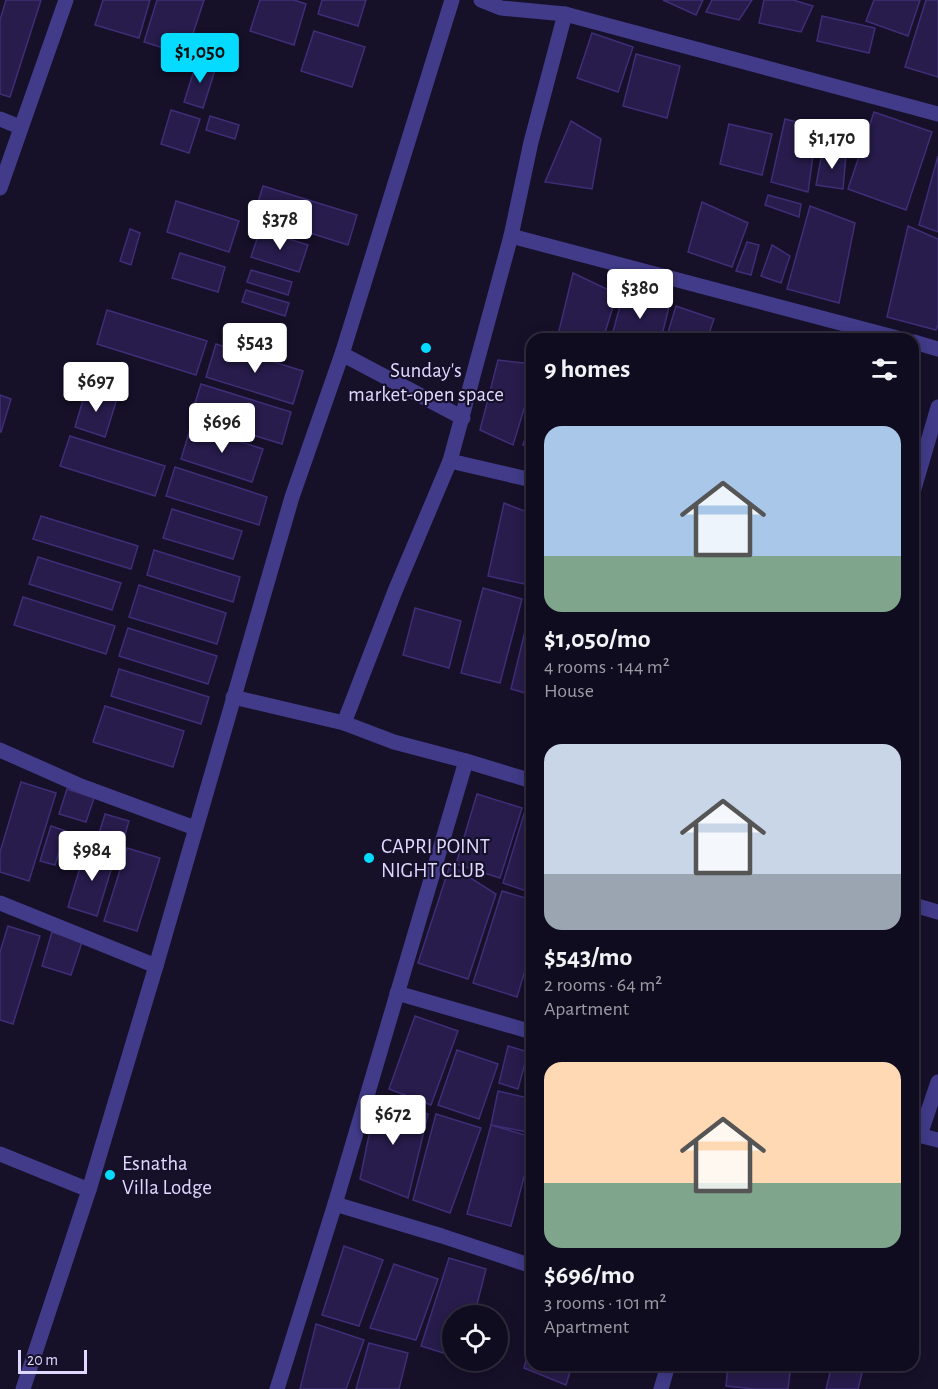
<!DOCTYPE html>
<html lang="en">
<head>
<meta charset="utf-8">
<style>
	:root { --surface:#100c1f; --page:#191528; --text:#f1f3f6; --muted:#9c9ba4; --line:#302c3d; --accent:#05dbff }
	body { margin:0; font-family:"Alegreya Sans",sans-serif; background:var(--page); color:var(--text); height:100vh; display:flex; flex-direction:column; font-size:22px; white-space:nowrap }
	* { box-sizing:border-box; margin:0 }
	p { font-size:20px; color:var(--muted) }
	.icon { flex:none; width:33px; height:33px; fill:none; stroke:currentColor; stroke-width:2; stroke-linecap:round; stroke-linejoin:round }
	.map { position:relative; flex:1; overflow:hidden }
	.side { position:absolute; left:526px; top:333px; width:393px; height:1038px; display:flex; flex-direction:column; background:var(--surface); border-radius:18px; box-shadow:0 3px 15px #0003,0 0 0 2px var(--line) }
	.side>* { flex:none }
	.fabs { position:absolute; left:442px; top:1305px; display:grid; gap:12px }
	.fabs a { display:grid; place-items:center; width:66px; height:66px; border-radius:50%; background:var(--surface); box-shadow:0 3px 15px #0003,0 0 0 2px var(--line); font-size:30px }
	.scale { position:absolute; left:18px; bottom:15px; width:69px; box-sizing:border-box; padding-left:6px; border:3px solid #dfd9ff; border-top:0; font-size:16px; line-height:21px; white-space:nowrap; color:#dfd9ff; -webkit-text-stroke:4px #161029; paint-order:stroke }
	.price { position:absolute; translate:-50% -51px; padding:0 14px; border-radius:6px; background:#fff; color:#222; font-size:20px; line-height:39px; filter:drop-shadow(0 2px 3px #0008) }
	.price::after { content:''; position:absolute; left:50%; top:36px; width:18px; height:14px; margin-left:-9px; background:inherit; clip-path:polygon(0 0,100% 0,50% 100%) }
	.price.selected { background:var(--accent); color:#111 }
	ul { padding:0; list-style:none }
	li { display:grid; align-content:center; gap:12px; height:318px; padding:0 18px }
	li span { display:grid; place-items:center; height:186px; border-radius:18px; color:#555 }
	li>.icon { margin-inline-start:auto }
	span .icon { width:108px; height:108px; fill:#fffc; stroke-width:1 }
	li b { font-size:26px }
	h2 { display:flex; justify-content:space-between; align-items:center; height:72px; padding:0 18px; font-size:26px }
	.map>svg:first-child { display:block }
	.building { fill:#271c4b; stroke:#3f2e77; stroke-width:1.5 }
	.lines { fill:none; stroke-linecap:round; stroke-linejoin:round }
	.street { stroke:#413b89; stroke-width:15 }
	.poi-dot { fill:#05dbff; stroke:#161029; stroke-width:2 }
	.labels { text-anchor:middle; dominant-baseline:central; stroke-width:4.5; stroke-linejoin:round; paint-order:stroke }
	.poi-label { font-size:21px; fill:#dfd9ff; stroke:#161029; text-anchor:start }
</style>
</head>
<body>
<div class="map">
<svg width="938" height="1389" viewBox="0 0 938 1389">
	<rect width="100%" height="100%" fill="#161029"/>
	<g class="building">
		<path d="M 6,0 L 41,0 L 10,97 L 0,94 L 0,20 Z"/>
		<path d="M 103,0 L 150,0 L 139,38 L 95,25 Z"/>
		<path d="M 157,0 L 204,0 L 186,55 L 144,42 Z"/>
		<path d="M 260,0 L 294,0 L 306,4 L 294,45 L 250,31 Z"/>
		<path d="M 322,0 L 366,0 L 358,26 L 318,14 Z"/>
		<path d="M 663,0 L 703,0 L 696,15 Z"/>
		<path d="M 712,0 L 752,0 L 739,20 L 706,12 Z"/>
		<path d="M 764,0 L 793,0 L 813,6 L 801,32 L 759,23 Z"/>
		<path d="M 874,0 L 920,0 L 908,36 L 866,21 Z"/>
		<path d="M 926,0 L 938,0 L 938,77 L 905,67 Z"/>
		<path d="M 822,16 L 875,28 L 869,53 L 817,41 Z"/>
		<path d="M 314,31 L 365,47 L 352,87 L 301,71 Z"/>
		<path d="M 592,33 L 633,47 L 618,92 L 577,78 Z"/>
		<path d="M 636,54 L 680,66 L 667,118 L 623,106 Z"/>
		<path d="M 197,61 L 216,67 L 203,108 L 184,102 Z"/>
		<path d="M 171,110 L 200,119 L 189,153 L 161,144 Z"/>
		<path d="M 874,112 L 932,132 L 906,210 L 848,189 Z"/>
		<path d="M 210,116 L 239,125 L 235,139 L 206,130 Z"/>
		<path d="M 785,119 L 817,127 L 808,192 L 771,182 Z"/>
		<path d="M 571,121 L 601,139 L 592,189 L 545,182 Z"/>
		<path d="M 729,124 L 772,134 L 762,175 L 720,164 Z"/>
		<path d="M 823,148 L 846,155 L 843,189 L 816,185 Z"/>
		<path d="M 938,156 L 938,232 L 919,225 Z"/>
		<path d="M 263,186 L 357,215 L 348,245 L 254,215 Z"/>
		<path d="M 768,195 L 801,204 L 799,217 L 765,205 Z"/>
		<path d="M 176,201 L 239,221 L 229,252 L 167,232 Z"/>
		<path d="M 702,202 L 748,223 L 732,267 L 688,252 Z"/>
		<path d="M 810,206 L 855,223 L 839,303 L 787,289 Z"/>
		<path d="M 908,226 L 938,239 L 938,324 L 936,330 L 887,317 Z"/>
		<path d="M 130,229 L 140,233 L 131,265 L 120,261 Z"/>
		<path d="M 260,230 L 308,245 L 299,272 L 251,257 Z"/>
		<path d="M 747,242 L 759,245 L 751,275 L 736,271 Z"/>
		<path d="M 772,245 L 790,256 L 781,283 L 761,276 Z"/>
		<path d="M 180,253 L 225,267 L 218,292 L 172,278 Z"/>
		<path d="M 251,270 L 292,282 L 288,295 L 247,282 Z"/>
		<path d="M 573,273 L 617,294 L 603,339 L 557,339 Z"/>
		<path d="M 246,290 L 289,303 L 285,316 L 242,302 Z"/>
		<path d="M 623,295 L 669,307 L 661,339 L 611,339 Z"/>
		<path d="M 676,306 L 714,319 L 707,339 L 666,339 Z"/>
		<path d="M 107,310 L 207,341 L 196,375 L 97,344 Z"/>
		<path d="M 722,333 L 736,339 L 720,339 Z"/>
		<path d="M 216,344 L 303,371 L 293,404 L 206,377 Z"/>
		<path d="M 498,360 L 532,364 L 532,383 L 513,445 L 480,430 Z"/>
		<path d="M 201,384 L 291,412 L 282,444 L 191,416 Z"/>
		<path d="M 86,390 L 117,399 L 105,437 L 75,427 Z"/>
		<path d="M 0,395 L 11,399 L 1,432 L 0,432 Z"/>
		<path d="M 532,414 L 532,448 L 523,445 Z"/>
		<path d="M 191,426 L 263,449 L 252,482 L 181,459 Z"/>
		<path d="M 70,436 L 165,466 L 155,496 L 60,466 Z"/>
		<path d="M 175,467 L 267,497 L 259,525 L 166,496 Z"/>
		<path d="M 504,503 L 532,514 L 532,562 L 524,584 L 488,576 Z"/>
		<path d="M 172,509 L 242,531 L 233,559 L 163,538 Z"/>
		<path d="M 41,516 L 138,546 L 131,569 L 33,539 Z"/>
		<path d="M 154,550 L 240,577 L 233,602 L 147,575 Z"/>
		<path d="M 38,557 L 121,583 L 112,610 L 29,584 Z"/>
		<path d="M 139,585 L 226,613 L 217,644 L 129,617 Z"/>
		<path d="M 483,588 L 522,599 L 500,683 L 461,673 Z"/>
		<path d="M 23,597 L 115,626 L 106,654 L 14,625 Z"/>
		<path d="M 532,602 L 532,695 L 511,689 Z"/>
		<path d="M 415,608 L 461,621 L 449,668 L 403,655 Z"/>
		<path d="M 128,628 L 217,656 L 208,684 L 119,656 Z"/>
		<path d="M 119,669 L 209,697 L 201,724 L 111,696 Z"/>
		<path d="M 105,706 L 184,731 L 173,767 L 93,742 Z"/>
		<path d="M 21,782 L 56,793 L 29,881 L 0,872 L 0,852 Z"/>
		<path d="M 67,789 L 94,798 L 86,822 L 59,814 Z"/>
		<path d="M 477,794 L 522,808 L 500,878 L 456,864 Z"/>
		<path d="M 527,804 L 532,805 L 532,893 L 503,883 Z"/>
		<path d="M 105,814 L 129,821 L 121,848 L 97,840 Z"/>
		<path d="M 51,826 L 66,831 L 55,865 L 40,861 Z"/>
		<path d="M 86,848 L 115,857 L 97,916 L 68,907 Z"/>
		<path d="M 127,848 L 160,858 L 137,931 L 104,921 Z"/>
		<path d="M 450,865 L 496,894 L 468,979 L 418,963 Z"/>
		<path d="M 502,891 L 532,900 L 532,947 L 517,997 L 473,983 Z"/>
		<path d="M 8,926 L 40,936 L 13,1024 L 0,1020 L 0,952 Z"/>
		<path d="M 52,932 L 82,942 L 71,975 L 42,966 Z"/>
		<path d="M 532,970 L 532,994 L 526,991 Z"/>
		<path d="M 415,1016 L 458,1031 L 431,1105 L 389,1089 Z"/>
		<path d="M 508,1046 L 528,1052 L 518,1089 L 499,1083 Z"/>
		<path d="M 457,1050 L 498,1064 L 479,1119 L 438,1105 Z"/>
		<path d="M 498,1091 L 532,1099 L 532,1133 L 491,1125 Z"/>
		<path d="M 377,1096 L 428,1114 L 408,1198 L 360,1179 Z"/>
		<path d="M 436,1114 L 481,1128 L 450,1213 L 413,1200 Z"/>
		<path d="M 491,1125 L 532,1137 L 532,1147 L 511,1226 L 467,1214 Z"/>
		<path d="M 344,1246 L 383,1260 L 359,1326 L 322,1315 Z"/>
		<path d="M 449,1258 L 486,1269 L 474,1316 L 453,1316 L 453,1356 L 421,1346 Z"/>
		<path d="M 394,1264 L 438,1279 L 416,1340 L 370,1328 Z"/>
		<path d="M 316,1324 L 364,1340 L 346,1389 L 300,1389 Z"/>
		<path d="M 532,1336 L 532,1365 L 572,1365 L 566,1385 L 524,1368 Z"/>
		<path d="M 369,1343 L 408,1353 L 399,1389 L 356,1389 Z"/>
		<path d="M 728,1365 L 791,1365 L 788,1389 L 755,1389 L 726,1386 Z"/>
		<path d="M 832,1365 L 864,1365 L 858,1389 L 826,1389 Z"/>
	</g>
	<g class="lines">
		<g class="street">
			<path d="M 481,0 L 501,8 L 565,14 L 938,114"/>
			<path d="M 0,119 L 20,127"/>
			<path d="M 0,188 L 66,0"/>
			<path d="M 511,236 L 901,339"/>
			<path d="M 914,342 L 938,349"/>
			<path d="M 342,354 L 463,418"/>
			<path d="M 450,461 L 532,480"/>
			<path d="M 914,489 L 938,407"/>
			<path d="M 233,697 L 344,723 L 394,742 L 466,761 L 532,781"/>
			<path d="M 344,723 L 395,591 L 450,461 L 511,236 L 531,142 L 565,14"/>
			<path d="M 0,750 L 81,786 L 195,828"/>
			<path d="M 0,903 L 156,966"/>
			<path d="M 914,905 L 938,912"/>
			<path d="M 397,993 L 532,1032"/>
			<path d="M 914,1134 L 938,1140"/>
			<path d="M 920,1135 L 938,1082"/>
			<path d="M 0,1154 L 89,1190"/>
			<path d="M 335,1204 L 442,1236 L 532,1266"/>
			<path d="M 23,1389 L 89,1190 L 156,966 L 292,497 L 342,354 L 452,0"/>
			<path d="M 277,1389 L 335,1204 L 466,761"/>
			<path d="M 661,1389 L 668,1365"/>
		</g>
	</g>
	<g class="poi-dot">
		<circle cx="426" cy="348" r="6"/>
		<circle cx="369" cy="858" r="6"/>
		<circle cx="110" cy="1175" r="6"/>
	</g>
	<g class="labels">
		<g class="poi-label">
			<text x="426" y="370" text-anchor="middle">Sunday's<tspan x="426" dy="24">market-open space</tspan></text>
			<text x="381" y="846">CAPRI POINT<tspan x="381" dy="24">NIGHT CLUB</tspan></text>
			<text x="122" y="1163">Esnatha<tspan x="122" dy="24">Villa Lodge</tspan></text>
		</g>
	</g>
</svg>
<div class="fabs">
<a><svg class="icon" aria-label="locate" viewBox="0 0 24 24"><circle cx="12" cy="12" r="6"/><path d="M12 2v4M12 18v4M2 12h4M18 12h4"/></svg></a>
</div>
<div class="scale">20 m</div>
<b class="price selected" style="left:200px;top:84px">$1,050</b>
<b class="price" style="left:832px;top:170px">$1,170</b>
<b class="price" style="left:280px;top:251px">$378</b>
<b class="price" style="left:640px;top:320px">$380</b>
<b class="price" style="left:255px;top:374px">$543</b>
<b class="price" style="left:96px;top:413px">$697</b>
<b class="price" style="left:222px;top:454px">$696</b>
<b class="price" style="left:92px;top:882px">$984</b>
<b class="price" style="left:393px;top:1146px">$672</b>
<section class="side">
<h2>9 homes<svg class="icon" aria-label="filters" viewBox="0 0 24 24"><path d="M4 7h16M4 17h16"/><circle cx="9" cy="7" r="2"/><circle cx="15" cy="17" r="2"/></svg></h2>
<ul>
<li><span style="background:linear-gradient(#a9c7e8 70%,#7fa58c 0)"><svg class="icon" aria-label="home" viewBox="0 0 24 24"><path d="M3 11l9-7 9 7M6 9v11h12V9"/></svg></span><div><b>$1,050/mo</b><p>4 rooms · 144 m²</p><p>House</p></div></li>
<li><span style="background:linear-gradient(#c9d6e8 70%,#9aa5b1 0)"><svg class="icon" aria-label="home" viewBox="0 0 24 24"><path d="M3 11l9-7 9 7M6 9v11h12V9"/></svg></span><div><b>$543/mo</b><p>2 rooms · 64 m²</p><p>Apartment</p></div></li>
<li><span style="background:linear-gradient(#ffd9b3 65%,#7fa58c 0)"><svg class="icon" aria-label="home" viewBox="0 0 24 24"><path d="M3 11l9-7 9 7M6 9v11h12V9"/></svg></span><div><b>$696/mo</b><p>3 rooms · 101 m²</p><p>Apartment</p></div></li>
</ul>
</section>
</div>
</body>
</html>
